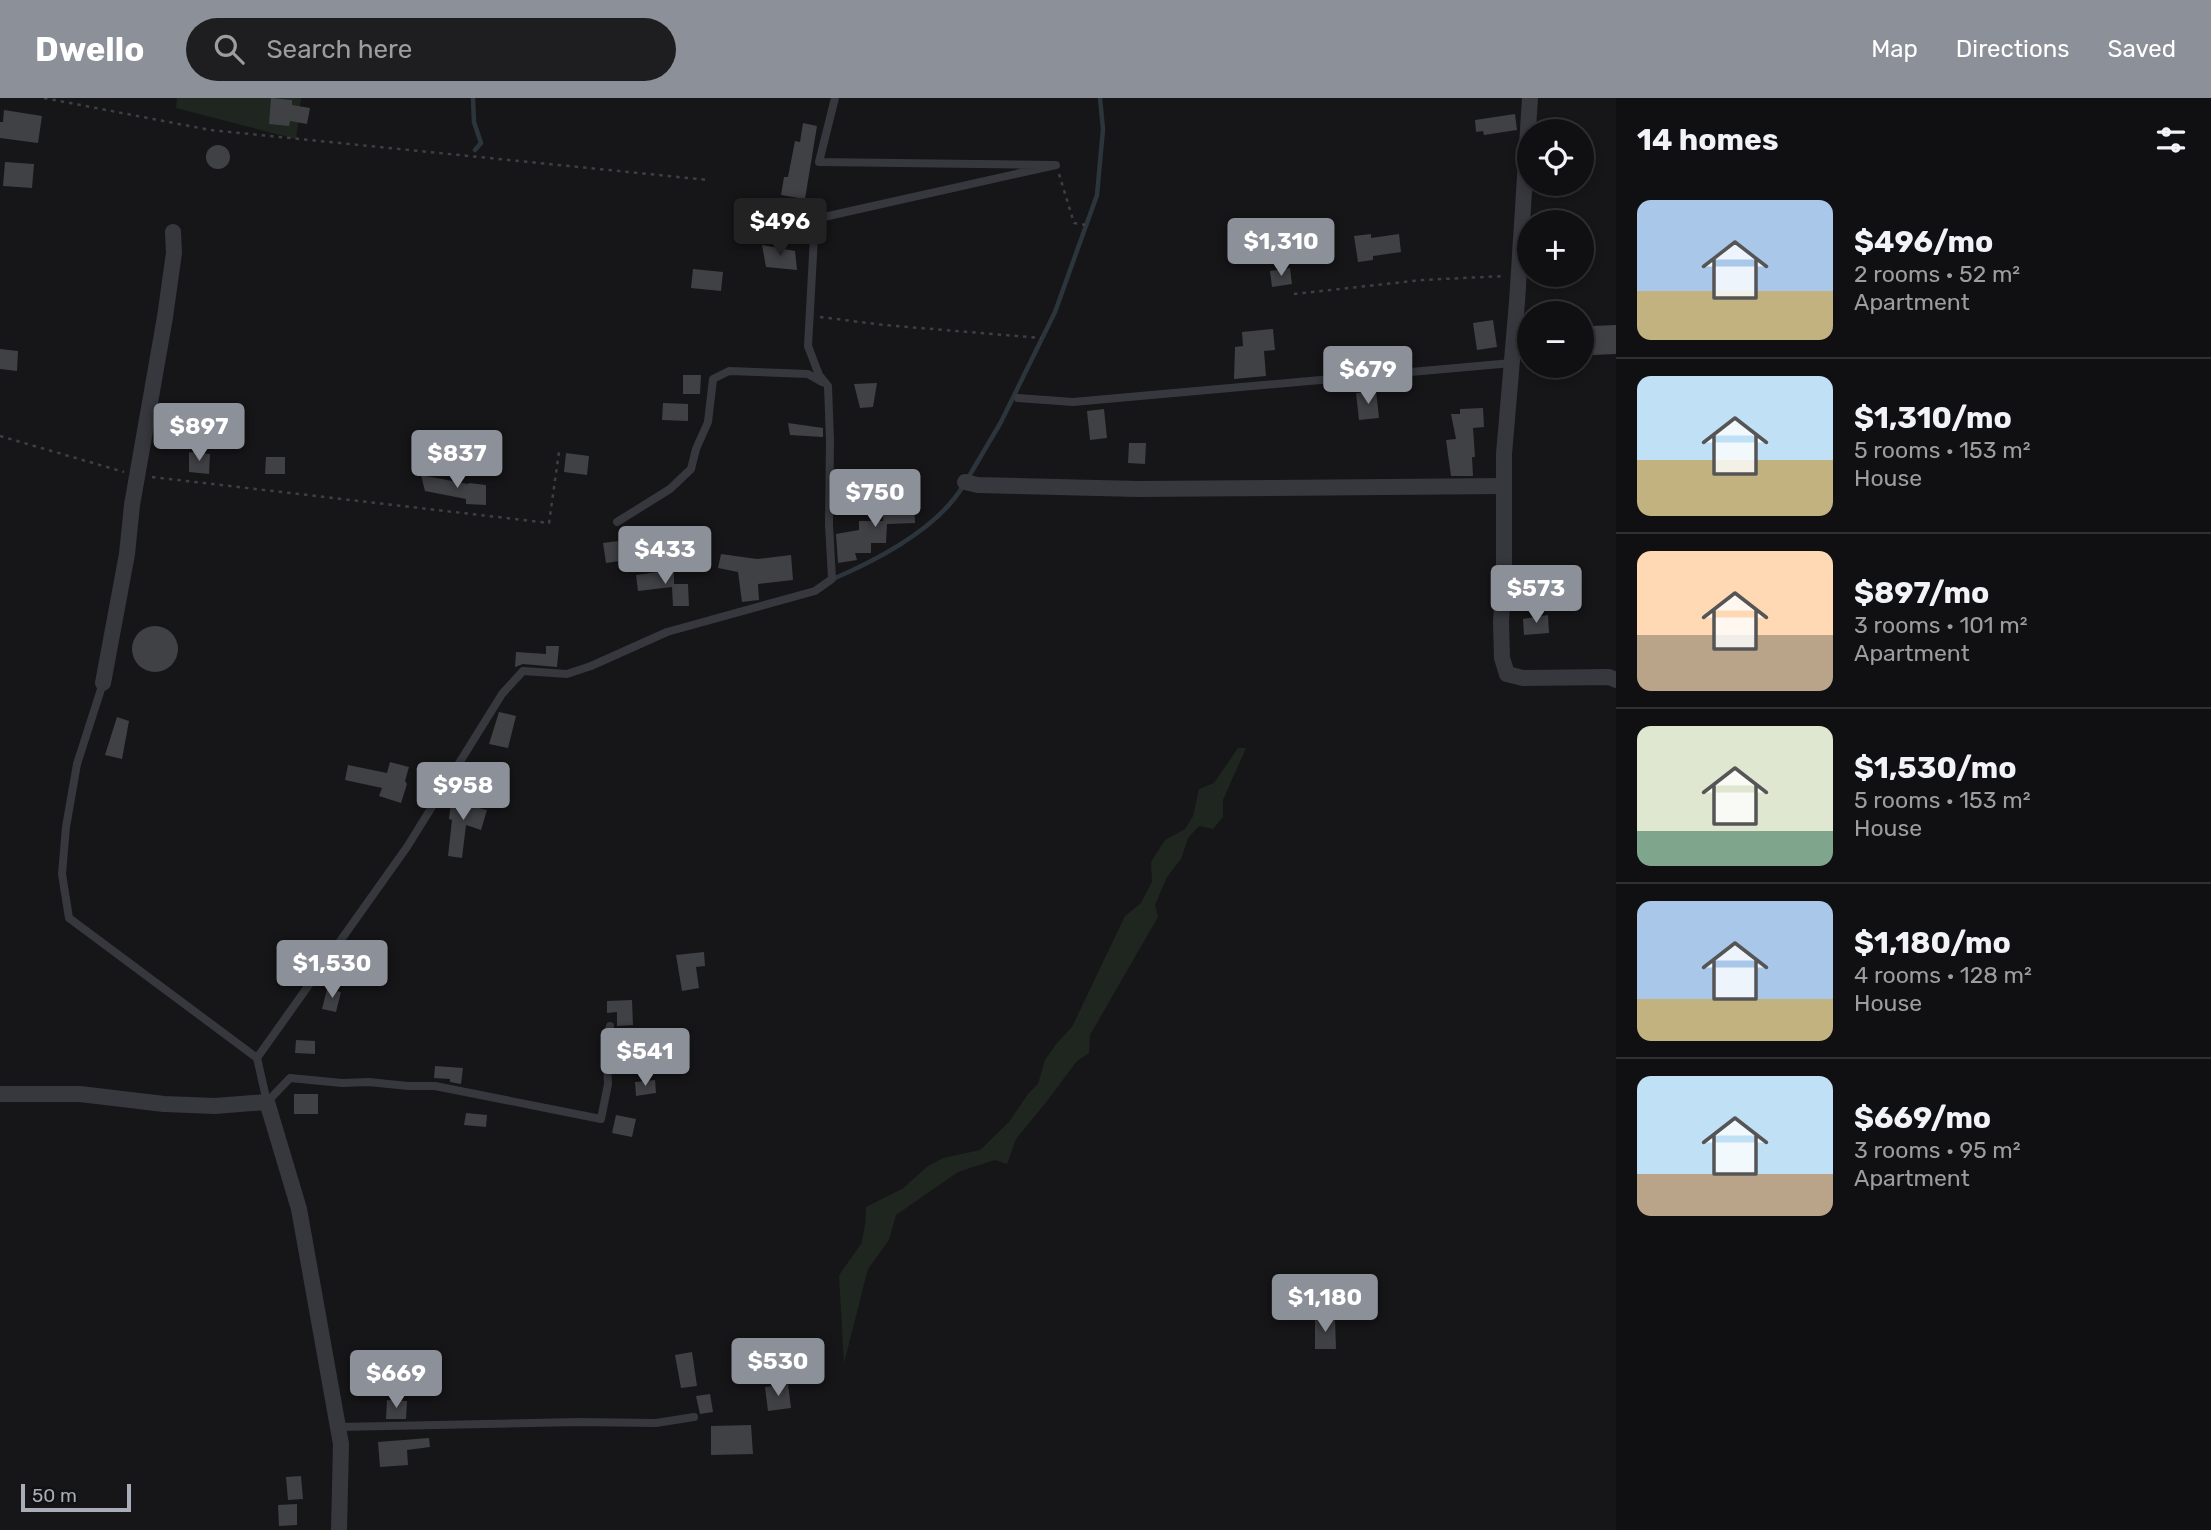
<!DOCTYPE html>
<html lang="en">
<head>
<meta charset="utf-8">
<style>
	:root { --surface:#101012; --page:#1e1e20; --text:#f1f3f6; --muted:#9c9d9f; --line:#303032; --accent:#8c9099 }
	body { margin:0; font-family:Rubik,sans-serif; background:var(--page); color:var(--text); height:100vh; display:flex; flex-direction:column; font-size:26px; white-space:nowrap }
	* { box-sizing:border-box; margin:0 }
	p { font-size:23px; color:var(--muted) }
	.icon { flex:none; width:38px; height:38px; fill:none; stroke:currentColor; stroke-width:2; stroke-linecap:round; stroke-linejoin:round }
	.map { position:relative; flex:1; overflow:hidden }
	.side { display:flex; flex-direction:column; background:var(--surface); width:595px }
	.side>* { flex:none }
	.buttons { position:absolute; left:1517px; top:21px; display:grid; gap:14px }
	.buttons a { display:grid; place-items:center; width:77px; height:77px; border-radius:50%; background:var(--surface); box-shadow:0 4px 10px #0003,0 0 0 2px var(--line); font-size:35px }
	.scale { position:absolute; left:21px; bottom:18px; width:110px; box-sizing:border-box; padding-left:7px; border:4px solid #a8adb8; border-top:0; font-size:19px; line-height:24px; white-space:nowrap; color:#a8adb8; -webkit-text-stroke:5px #111113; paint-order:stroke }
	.price { position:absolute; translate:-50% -60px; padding:0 16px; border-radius:7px; background:var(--accent); color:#fff; font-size:23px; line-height:46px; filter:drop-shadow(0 2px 4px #0008) }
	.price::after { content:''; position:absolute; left:50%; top:42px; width:21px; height:16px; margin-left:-10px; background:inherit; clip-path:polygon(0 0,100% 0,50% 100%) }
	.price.on { background:#222; color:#fff }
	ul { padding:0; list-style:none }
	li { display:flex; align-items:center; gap:21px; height:175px; padding:0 21px }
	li+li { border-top:2px solid var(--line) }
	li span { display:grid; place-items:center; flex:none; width:196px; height:140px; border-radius:14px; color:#555 }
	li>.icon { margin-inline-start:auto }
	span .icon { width:84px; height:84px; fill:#fffc; stroke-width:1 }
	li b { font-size:30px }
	h2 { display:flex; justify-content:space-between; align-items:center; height:84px; padding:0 21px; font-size:30px }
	header { display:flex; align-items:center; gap:42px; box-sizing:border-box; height:98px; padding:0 35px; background:var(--accent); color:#fff }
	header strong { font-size:33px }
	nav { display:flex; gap:38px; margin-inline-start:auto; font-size:24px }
	.search { width:490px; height:63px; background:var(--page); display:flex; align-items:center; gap:18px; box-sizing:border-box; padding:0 24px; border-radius:38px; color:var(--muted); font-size:26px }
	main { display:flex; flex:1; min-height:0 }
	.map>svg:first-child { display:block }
	.green { fill:#1e261f }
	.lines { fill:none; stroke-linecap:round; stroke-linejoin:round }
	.stream { stroke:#2c353c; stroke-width:4.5 }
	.building { fill:#404145 }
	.path { stroke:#3d3f44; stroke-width:2.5; stroke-dasharray:3.5 5; stroke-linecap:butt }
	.service { stroke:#37383d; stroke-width:8 }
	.minor { stroke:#37383d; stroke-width:16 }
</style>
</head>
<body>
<header>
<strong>Dwello</strong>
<div class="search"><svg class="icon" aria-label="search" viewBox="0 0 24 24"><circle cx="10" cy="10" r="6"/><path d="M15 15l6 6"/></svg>Search here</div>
<nav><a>Map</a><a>Directions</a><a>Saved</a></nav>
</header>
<main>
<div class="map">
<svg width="1616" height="1432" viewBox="0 0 1616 1432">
	<rect width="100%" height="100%" fill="#161618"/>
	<g class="green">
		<path d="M 177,0 L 301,0 L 296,41 L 176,10 Z"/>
		<path d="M 1238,650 L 1246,650 L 1223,702 L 1223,719 L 1213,731 L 1199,728 L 1188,740 L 1181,761 L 1167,779 L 1155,807 L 1158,819 L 1090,937 L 1089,955 L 1077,963 L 1047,1003 L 1016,1041 L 1007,1066 L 995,1062 L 958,1074 L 896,1117 L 889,1142 L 868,1171 L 844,1265 L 839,1177 L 861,1146 L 865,1127 L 866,1109 L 902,1091 L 928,1068 L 943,1060 L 980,1052 L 1009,1024 L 1028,996 L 1038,986 L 1045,962 L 1057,945 L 1072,929 L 1125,818 L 1141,805 L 1152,784 L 1151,764 L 1165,742 L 1185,731 L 1193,718 L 1199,691 L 1214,685 Z"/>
	</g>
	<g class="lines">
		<g class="stream">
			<path d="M 473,0 L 474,24 L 481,45 L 475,52"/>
			<path d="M 968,380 L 1001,324 L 1055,214 L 1097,97 L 1103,31 L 1100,0"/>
			<path d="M 833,481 C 877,462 938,430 963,388"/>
		</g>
	</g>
	<g class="building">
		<path d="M 271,0 L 292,2 L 292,7 L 310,10 L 307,26 L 290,23 L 289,28 L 269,26 Z"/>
		<path d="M 4,12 L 42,18 L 38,45 L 0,40 L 0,24 L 3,24 Z"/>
		<path d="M 1515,16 L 1517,32 L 1484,37 L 1483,33 L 1476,34 L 1475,22 Z"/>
		<path d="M 803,25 L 817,28 L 805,101 L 781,97 L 784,79 L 788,79 L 795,43 L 800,44 Z"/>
		<circle cx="218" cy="59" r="12"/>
		<path d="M 5,64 L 34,66 L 32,90 L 3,88 Z"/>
		<path d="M 1371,136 L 1371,140 L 1399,136 L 1401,154 L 1373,158 L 1373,162 L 1358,164 L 1354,138 Z"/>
		<path d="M 762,147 L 795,153 L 797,172 L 766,169 Z"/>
		<path d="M 1290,170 L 1292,186 L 1272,189 L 1270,173 Z"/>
		<path d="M 693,171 L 723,174 L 721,193 L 691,190 Z"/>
		<path d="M 1493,222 L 1497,249 L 1477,252 L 1473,225 Z"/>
		<path d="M 1616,227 L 1616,256 L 1593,257 L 1592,228 Z"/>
		<path d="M 1273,231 L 1275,252 L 1264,253 L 1266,278 L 1234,281 L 1235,249 L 1243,248 L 1242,234 Z"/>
		<path d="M 0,251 L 18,253 L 17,273 L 0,271 Z"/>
		<path d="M 683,277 L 701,277 L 700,296 L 683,296 Z"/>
		<path d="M 877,285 L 873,309 L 860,310 L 854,286 Z"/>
		<path d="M 1376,293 L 1379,320 L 1359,322 L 1356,295 Z"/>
		<path d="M 663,305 L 688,306 L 688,323 L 662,322 Z"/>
		<path d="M 1483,310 L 1484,329 L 1473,330 L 1475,359 L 1472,359 L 1473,378 L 1451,378 L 1446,342 L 1456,341 L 1451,316 L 1460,316 L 1460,311 Z"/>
		<path d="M 1104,311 L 1107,340 L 1090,342 L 1087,313 Z"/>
		<path d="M 788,325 L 823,330 L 823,339 L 790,337 Z"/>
		<path d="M 1129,345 L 1146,345 L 1145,366 L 1128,365 Z"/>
		<path d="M 189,354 L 210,356 L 209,376 L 189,374 Z"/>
		<path d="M 566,355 L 589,358 L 587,377 L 564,374 Z"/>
		<path d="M 266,359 L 285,359 L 285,376 L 265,376 Z"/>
		<path d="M 421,377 L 468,386 L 469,385 L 486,387 L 486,407 L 466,406 L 466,401 L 425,393 Z"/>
		<path d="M 914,400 L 915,425 L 887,426 L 886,445 L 871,445 L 871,455 L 855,455 L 857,462 L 838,465 L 836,436 L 859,432 L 859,423 L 883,423 L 882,401 Z"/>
		<path d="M 618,443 L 620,463 L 606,465 L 603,445 Z"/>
		<path d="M 721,456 L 757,461 L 791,457 L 793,482 L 758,486 L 759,502 L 742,504 L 738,474 L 718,470 Z"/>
		<path d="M 674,472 L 674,486 L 688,486 L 689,508 L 673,508 L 672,489 L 638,493 L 636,477 Z"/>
		<path d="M 1548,517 L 1549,535 L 1524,537 L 1523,521 Z"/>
		<circle cx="155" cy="551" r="23"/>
		<path d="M 546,548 L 559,548 L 557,569 L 523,566 L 515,569 L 516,554 L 546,556 Z"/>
		<path d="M 499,614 L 516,618 L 508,650 L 489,646 Z"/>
		<path d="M 117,619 L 129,623 L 122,661 L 105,657 Z"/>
		<path d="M 390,664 L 409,669 L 405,683 L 407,686 L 401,705 L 379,698 L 382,690 L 345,682 L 348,667 L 387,675 Z"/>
		<path d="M 452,696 L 472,699 L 471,708 L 487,712 L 481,732 L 466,727 L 462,760 L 448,758 L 452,722 L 449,721 Z"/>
		<path d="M 704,854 L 705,868 L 696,869 L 699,890 L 682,893 L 676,857 Z"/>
		<path d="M 327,891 L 341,894 L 336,914 L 322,911 Z"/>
		<path d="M 632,902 L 633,927 L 617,928 L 617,914 L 607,915 L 607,903 Z"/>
		<path d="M 296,942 L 315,943 L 315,956 L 295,955 Z"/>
		<path d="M 435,968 L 463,970 L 461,986 L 450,984 L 450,981 L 434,980 Z"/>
		<path d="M 655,982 L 656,995 L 636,998 L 635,984 Z"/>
		<rect x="294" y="996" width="24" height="20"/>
		<path d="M 466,1015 L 487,1017 L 486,1029 L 464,1027 Z"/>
		<path d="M 616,1017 L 636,1021 L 632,1039 L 612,1035 Z"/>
		<path d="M 1315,1221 L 1335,1221 L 1336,1251 L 1315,1251 Z"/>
		<path d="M 692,1254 L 697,1288 L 681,1290 L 675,1257 Z"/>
		<path d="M 788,1286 L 791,1310 L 768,1313 L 765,1289 Z"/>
		<path d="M 710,1296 L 713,1314 L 700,1316 L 696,1298 Z"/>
		<path d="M 387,1302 L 407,1303 L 406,1321 L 386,1321 Z"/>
		<path d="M 751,1327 L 753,1356 L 711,1357 L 711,1328 Z"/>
		<path d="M 429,1340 L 430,1349 L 407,1352 L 408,1367 L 380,1369 L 378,1344 Z"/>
		<path d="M 301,1378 L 303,1401 L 288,1402 L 286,1379 Z"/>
		<path d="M 297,1406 L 297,1427 L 279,1428 L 278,1407 Z"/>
	</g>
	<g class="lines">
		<g class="path">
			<path d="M 44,0 L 210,32 L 708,82"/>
			<path d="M 1059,76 L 1074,125 L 1086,127"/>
			<path d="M 1294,196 L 1422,182 L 1505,178"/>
			<path d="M 820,219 L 884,227 L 1041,240"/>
			<path d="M 0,338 L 124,374"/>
			<path d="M 152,379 L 549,425 L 559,354"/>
		</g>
		<g class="service">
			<path d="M 1018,300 L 1073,304 L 1512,265"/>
			<path d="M 617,424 L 670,391 L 691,371 L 696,351 L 708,324 L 713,281 L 729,273 L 808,276 L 822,284"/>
			<path d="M 103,585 L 77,666 L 66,729 L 62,776 L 69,820 L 257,960"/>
			<path d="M 267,1004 L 257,960 L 407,749 L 502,596 L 523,573 L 567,576 L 591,568 L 667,534 L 815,493 L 832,481 L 829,426 L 830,342 L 828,288 L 819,277 L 808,248 L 815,121 L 1056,67 L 819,64 L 835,0"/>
			<path d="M 267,1004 L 290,980 L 342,985 L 369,984 L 408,988 L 435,988 L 601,1021 L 608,986 L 606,942 L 610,928"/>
			<path d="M 338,1329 L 578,1324 L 656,1325 L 694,1319"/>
		</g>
		<g class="minor">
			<path d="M 1530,0 L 1517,204 L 1504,356 L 1504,473 L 1501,524 L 1502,560 L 1507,576 L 1523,580 L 1609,579 L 1616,582"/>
			<path d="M 965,384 L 978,387 L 1138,391 L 1503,388"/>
			<path d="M 103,585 L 127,456 L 132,407 L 165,219 L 174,155 L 173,134"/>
			<path d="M 0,996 L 80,996 L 164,1006 L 215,1008 L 267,1004 L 299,1111 L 341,1346 L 339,1432"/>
		</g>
	</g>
</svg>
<div class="buttons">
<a><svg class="icon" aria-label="locate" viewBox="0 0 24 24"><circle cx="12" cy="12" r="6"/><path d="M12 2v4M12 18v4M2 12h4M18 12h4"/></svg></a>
<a>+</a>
<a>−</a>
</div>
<div class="scale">50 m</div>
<b class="price on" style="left:780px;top:160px">$496</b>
<b class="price" style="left:1281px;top:180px">$1,310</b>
<b class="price" style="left:1368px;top:308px">$679</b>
<b class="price" style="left:199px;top:365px">$897</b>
<b class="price" style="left:457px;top:392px">$837</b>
<b class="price" style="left:875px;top:431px">$750</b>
<b class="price" style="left:665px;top:488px">$433</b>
<b class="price" style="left:1536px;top:527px">$573</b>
<b class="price" style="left:463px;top:724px">$958</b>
<b class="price" style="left:332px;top:902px">$1,530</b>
<b class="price" style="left:645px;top:990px">$541</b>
<b class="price" style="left:1325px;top:1236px">$1,180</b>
<b class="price" style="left:778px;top:1300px">$530</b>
<b class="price" style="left:396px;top:1312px">$669</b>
</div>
<section class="side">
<h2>14 homes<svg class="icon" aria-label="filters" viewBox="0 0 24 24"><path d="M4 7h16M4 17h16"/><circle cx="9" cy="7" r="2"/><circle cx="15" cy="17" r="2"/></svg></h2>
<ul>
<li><span style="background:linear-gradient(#a9c7e8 65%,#c2b280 0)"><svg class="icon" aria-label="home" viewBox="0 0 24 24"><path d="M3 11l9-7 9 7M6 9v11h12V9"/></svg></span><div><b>$496/mo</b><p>2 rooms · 52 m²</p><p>Apartment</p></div></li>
<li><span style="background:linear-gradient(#bfe0f5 60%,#c2b280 0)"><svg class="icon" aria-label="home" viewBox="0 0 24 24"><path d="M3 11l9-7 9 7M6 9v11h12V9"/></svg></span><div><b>$1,310/mo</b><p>5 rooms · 153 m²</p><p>House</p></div></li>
<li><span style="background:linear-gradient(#ffd9b3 60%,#b9a48a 0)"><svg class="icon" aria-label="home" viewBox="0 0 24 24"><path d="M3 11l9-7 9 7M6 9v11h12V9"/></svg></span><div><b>$897/mo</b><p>3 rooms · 101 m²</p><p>Apartment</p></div></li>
<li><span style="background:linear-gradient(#dfe7d0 75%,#7fa58c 0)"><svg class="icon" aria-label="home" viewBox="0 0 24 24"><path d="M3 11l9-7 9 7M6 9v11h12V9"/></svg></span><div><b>$1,530/mo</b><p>5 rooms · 153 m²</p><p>House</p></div></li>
<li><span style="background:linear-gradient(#a9c7e8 70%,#c2b280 0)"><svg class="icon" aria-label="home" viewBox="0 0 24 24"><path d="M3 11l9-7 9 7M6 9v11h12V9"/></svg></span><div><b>$1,180/mo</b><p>4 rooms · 128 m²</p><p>House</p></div></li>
<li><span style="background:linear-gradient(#bfe0f5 70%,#b9a48a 0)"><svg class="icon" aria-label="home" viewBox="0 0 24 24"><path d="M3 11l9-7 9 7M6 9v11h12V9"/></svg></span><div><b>$669/mo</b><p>3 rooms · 95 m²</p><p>Apartment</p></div></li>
</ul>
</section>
</main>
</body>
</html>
